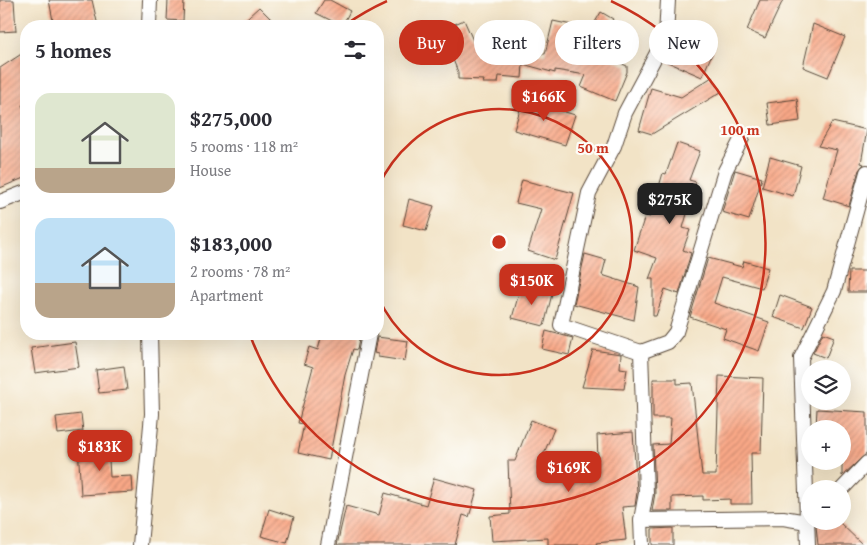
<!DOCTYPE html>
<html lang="en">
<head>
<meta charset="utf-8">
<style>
	:root { --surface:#fff; --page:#f2f2f3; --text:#2b2b33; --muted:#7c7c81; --accent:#c8321e }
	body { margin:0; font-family:"Gentium Book Plus",serif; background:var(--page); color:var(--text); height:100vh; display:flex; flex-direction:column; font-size:19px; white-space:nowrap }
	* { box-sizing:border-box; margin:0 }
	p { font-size:16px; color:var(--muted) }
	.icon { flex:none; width:28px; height:28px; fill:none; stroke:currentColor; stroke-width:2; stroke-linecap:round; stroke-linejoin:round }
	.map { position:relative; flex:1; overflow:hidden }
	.drawer { position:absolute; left:20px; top:20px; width:364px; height:320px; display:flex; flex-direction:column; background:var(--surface); border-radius:20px; box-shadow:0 5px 20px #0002 }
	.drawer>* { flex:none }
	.guide { position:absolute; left:399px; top:20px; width:392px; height:45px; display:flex; gap:10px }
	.controls { position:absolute; left:801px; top:360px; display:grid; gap:10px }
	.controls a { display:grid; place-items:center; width:50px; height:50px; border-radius:50%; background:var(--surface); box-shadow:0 5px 20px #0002; font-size:25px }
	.price { position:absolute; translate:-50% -42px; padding:0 11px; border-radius:10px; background:var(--accent); color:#fff; font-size:16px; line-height:32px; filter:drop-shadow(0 1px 2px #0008) }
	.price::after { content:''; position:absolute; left:50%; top:30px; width:15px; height:11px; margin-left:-8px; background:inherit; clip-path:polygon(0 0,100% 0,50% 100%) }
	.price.on { background:#222; color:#fff }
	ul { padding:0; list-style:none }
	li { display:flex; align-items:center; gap:15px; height:125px; padding:0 15px }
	li span { display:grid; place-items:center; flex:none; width:140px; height:100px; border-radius:15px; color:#555 }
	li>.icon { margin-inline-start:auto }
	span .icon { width:60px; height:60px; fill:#fffc; stroke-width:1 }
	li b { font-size:21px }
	h2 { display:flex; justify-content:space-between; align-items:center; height:60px; padding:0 15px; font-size:21px }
	.chip { padding:0 18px; border-radius:22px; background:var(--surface); box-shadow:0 5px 20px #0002; font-size:18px; line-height:45px }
	.chip.on { background:var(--accent); color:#fff }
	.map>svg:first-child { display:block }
	.building { fill:url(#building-hatch) }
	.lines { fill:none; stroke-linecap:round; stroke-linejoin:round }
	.street-casing { stroke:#564637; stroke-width:16 }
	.street { stroke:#fff; stroke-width:14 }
	.ring { fill:none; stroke:#c8321e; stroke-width:2.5 }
	.centre { fill:#c8321e; stroke:#fdfcf7; stroke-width:2.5 }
	.ring-label { font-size:15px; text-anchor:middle; font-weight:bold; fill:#c8321e; stroke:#fdfcf7; stroke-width:4.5; stroke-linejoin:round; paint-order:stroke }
</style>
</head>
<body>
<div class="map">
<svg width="867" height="545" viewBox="0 0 867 545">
	<defs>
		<pattern id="building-hatch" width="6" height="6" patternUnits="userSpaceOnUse" patternTransform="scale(1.25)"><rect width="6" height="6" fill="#f9a887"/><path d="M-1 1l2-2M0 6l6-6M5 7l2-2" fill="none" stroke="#cb896e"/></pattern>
	</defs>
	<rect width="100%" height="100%" fill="#fdfcf7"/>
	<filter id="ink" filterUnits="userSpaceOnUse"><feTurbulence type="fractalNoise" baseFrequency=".02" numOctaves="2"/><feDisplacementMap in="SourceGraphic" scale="10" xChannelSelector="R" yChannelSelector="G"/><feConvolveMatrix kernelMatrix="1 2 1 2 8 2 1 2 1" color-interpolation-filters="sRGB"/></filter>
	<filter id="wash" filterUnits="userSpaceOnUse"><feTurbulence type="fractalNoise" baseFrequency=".0096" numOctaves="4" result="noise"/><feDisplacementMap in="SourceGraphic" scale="20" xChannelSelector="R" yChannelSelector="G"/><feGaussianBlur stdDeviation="1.12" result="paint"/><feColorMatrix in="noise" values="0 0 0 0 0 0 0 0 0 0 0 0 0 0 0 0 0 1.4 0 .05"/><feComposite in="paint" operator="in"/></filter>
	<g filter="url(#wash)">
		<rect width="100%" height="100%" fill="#f2e3c6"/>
		<g id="blocks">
			<g class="building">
				<path d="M 0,0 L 14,0 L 16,31 L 0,32 Z"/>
				<path d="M 49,0 L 92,0 L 98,26 L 54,26 Z"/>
				<path d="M 168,0 L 184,0 L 183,21 L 167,20 Z"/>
				<path d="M 324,0 L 330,0 L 350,11 L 342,26 L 316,13 Z"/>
				<path d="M 760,0 L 783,0 L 765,38 L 747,30 Z"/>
				<path d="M 259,7 L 278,26 L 238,26 Z"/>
				<path d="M 601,12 L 613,19 L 594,52 L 627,66 L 627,72 L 615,101 L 581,87 L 586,75 L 555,70 L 555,73 L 523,64 L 522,78 L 499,76 L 498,83 L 483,83 L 484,80 L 458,79 L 458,72 L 441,30 L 464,20 L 479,54 L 497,55 L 498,50 L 545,54 L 553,21 L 591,29 Z"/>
				<path d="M 813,24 L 845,37 L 828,77 L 803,67 Z"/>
				<path d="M 675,30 L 715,47 L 702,77 L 663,60 L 674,40 Z"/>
				<path d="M 26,51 L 26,102 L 22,105 L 26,114 L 26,177 L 0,188 L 0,68 Z"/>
				<path d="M 712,77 L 721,92 L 652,134 L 639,130 L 651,88 L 681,97 Z"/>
				<path d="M 523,99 L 575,115 L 565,145 L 514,130 Z"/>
				<path d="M 797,99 L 800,121 L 770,125 L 767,103 Z"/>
				<path d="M 832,122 L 867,130 L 861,163 L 864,164 L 859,170 L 849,206 L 823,198 L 837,150 L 818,146 Z"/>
				<path d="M 677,143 L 700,151 L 689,180 L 696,182 L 683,228 L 690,230 L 683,250 L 691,253 L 679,294 L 665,289 L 656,316 L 653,316 L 653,279 L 649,279 L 657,258 L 634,250 L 645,216 L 650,217 L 663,173 L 666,174 Z"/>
				<path d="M 770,157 L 801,166 L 793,196 L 762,187 Z"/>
				<path d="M 735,170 L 762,178 L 749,220 L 722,212 Z"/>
				<path d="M 522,180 L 574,193 L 555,260 L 528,251 L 541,209 L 516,203 Z"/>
				<path d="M 409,199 L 434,206 L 426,231 L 403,225 Z"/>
				<path d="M 585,254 L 606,260 L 602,275 L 639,287 L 634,320 L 574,304 Z"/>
				<path d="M 708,258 L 742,267 L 744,261 L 768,268 L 762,288 L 722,277 L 714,303 L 769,322 L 759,351 L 723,338 L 726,329 L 690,317 Z"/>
				<path d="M 849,271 L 867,271 L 867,292 L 848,292 Z"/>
				<path d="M 521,286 L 552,294 L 544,326 L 512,318 Z"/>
				<path d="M 780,295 L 812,307 L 804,328 L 773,317 Z"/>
				<path d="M 546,331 L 573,338 L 569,355 L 542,349 Z"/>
				<path d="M 823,333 L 834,337 L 826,358 L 813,353 Z"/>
				<path d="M 322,334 L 360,334 L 357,350 L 353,349 L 345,375 L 329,460 L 298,453 L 304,424 L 298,423 L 313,367 L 304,364 L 309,347 L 318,350 Z"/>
				<path d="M 377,337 L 408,341 L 405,361 L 378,357 L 378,354 L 374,353 Z"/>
				<path d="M 75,342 L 79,367 L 35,373 L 31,348 Z"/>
				<path d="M 593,350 L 621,354 L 620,368 L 627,369 L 624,389 L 582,387 Z"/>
				<path d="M 124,366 L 127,390 L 99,393 L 96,370 Z"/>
				<path d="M 719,376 L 763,378 L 761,453 L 751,453 L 752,504 L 730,504 L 730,499 L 703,500 L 703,496 L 672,497 L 672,511 L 652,511 L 655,493 L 653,445 L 669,444 L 671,418 L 653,418 L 653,379 L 677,379 L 677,384 L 692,383 L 702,475 L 716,475 Z"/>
				<path d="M 817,409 L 867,412 L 867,453 L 842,476 L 842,429 L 816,427 Z"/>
				<path d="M 81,414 L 83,431 L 58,434 L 56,417 Z"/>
				<path d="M 531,420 L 554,429 L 537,470 L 598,459 L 597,435 L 633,432 L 637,492 L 635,506 L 622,507 L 626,540 L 596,543 L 597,545 L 548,545 L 548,538 L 492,541 L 490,516 L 510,514 L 508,461 L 515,461 Z"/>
				<path d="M 108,443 L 110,477 L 132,476 L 133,492 L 81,495 L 78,445 Z"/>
				<path d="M 434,478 L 477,490 L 469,517 L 463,515 L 455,545 L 337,545 L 346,506 L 379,515 L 385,493 L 426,505 Z"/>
				<path d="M 269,509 L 294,517 L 287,543 L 261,536 Z"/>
				<path d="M 820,521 L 838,521 L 863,545 L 818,545 L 816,526 Z"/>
				<path d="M 673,528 L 673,545 L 652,545 L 652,529 Z"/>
			</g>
		</g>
	</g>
	<g filter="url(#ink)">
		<use href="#blocks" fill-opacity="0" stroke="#564637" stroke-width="1"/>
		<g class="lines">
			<defs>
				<g id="street">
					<path d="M 149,26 L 150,0"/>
					<path d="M 0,202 L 26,192"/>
					<path d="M 641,352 L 668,342 L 676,332 L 725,171 L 742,138"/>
					<path d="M 842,489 L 867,463"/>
					<path d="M 641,520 L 783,518 L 807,522 L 810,519"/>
					<path d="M 140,545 L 152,414 L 150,334"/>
					<path d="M 328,545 L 369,334"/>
					<path d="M 642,545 L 641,520 L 646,493 L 641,352 L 561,325 L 589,193 L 614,146 L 625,113 L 666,36 L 668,0"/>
					<path d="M 808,545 L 801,358 L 834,291 L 867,172"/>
				</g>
			</defs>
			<use href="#street" class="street-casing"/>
			<use href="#street" class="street"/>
		</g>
	</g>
	<g class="ring">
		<path d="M378 187A133 133 0 1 1 378 297"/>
		<path d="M345 25A266 266 0 0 1 387 1M611 1A266 266 0 1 1 250 335"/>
	</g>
	<circle cx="499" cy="242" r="8" class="centre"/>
	<g class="ring-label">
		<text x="740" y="135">100 m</text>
		<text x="593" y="153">50 m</text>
	</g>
</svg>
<div class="controls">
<a><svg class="icon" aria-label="layers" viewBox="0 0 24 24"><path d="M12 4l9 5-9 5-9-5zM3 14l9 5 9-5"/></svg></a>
<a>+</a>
<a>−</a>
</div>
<b class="price" style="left:544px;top:122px">$166K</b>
<b class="price on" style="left:670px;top:225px">$275K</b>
<b class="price" style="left:532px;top:306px">$150K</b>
<b class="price" style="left:100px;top:472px">$183K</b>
<b class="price" style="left:569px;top:493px">$169K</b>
<div class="guide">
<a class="chip on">Buy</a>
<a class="chip">Rent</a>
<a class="chip">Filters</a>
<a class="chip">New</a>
</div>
<section class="drawer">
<h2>5 homes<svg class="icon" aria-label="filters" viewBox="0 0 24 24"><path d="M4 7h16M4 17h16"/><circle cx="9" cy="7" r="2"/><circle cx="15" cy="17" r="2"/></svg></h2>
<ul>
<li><span style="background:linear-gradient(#dfe7d0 75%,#b9a48a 0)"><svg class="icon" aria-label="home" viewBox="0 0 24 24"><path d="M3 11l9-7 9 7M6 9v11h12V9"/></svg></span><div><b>$275,000</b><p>5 rooms · 118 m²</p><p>House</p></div></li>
<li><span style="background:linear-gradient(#bfe0f5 65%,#b9a48a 0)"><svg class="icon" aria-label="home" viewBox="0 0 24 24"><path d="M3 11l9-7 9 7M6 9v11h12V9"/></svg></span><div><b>$183,000</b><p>2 rooms · 78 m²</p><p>Apartment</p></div></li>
</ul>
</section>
</div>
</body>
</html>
